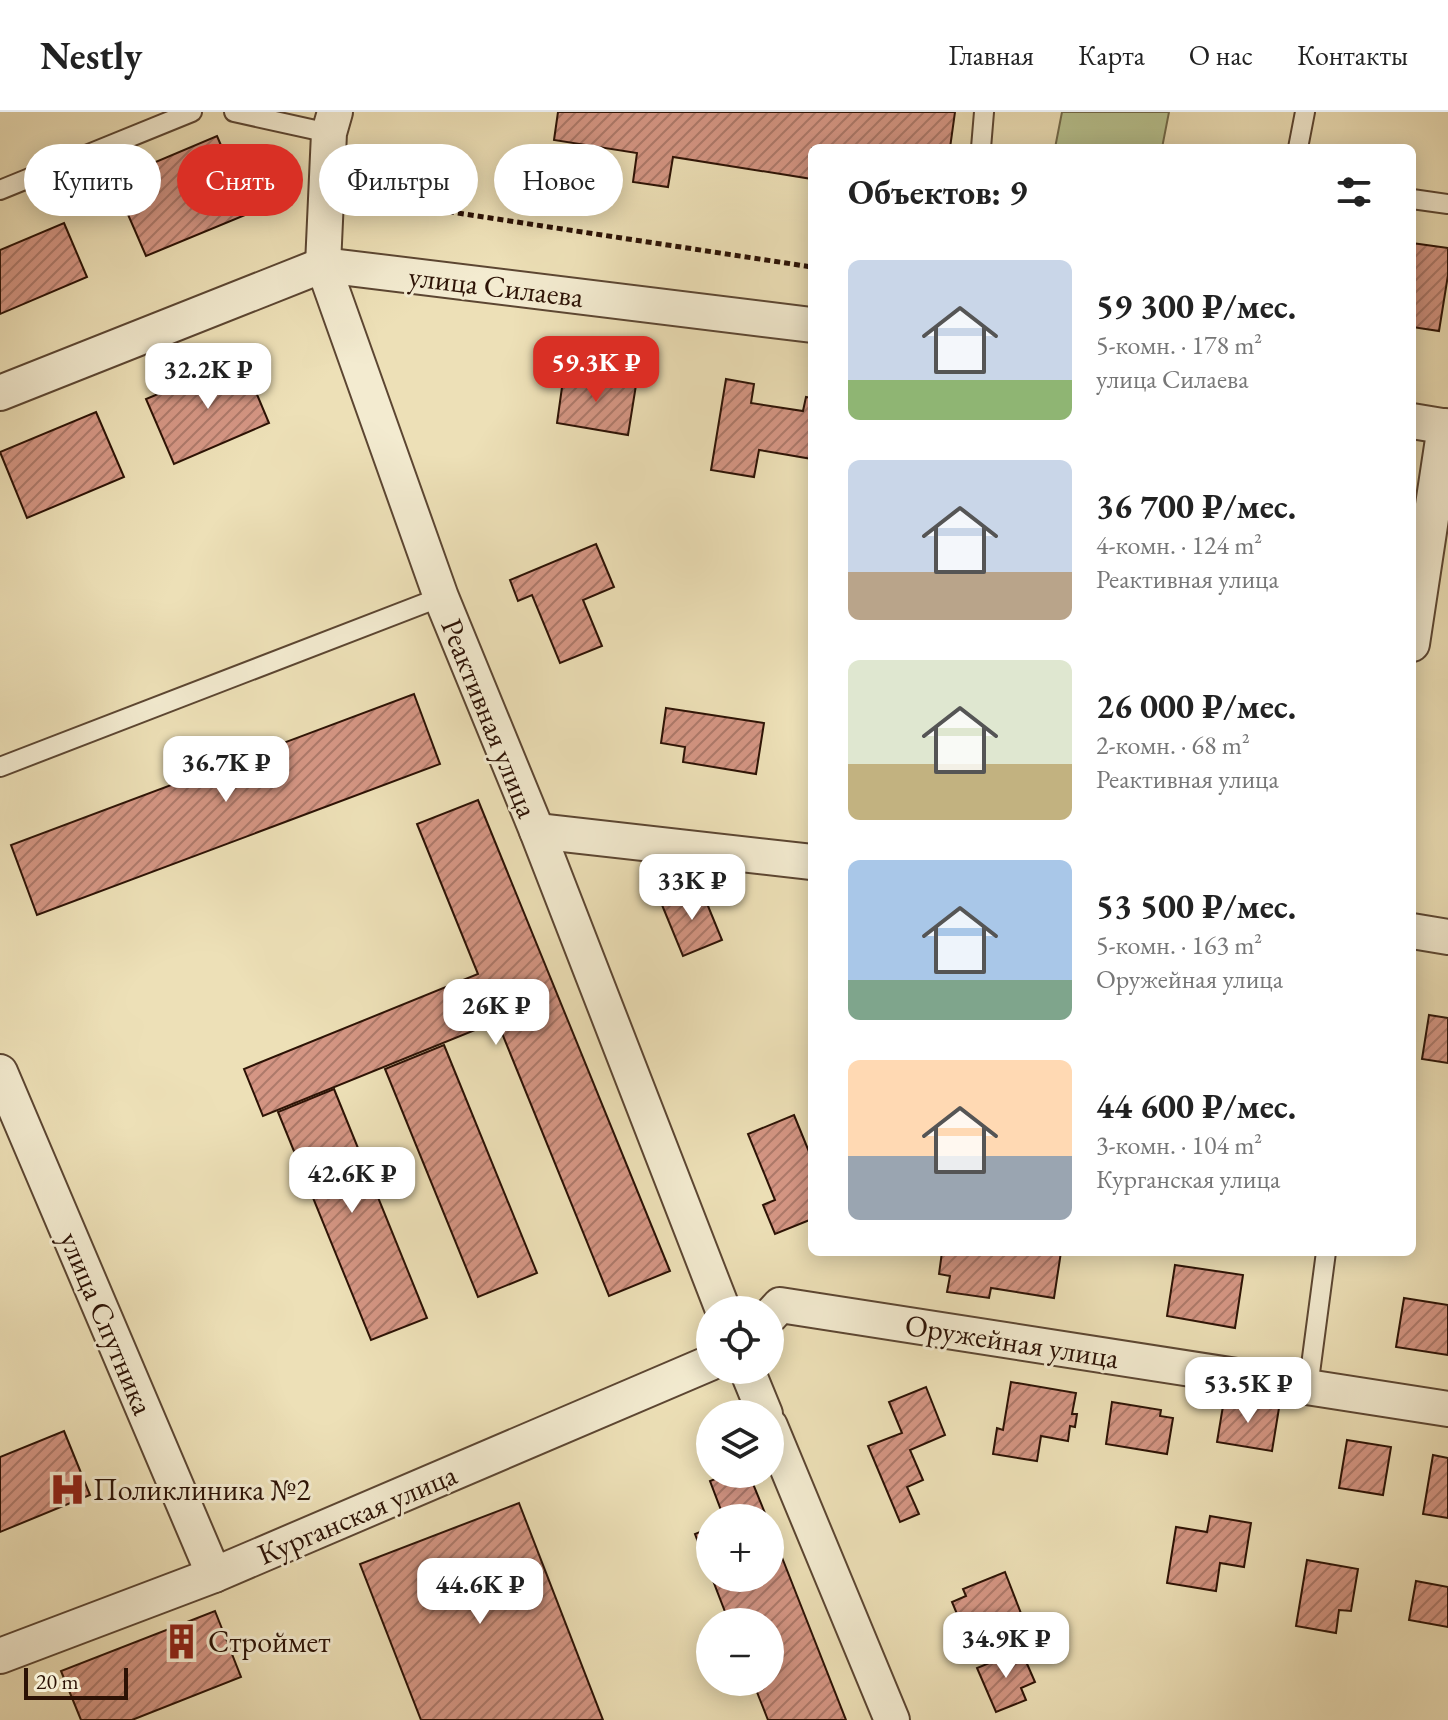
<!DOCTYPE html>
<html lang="ru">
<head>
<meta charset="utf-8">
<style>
	:root { --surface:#fff; --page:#f2f2f2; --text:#222; --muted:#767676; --line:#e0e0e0; --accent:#d93025 }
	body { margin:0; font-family:"EB Garamond",serif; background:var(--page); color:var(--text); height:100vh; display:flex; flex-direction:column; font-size:30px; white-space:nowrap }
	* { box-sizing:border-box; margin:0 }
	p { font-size:26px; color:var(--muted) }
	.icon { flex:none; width:44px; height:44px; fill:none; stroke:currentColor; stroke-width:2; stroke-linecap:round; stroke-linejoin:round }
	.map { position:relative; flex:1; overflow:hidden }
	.details { position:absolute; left:808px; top:32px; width:608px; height:1112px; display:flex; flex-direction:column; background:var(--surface); border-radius:12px; box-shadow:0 4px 20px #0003 }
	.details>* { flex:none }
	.banner { position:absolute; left:24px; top:32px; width:664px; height:72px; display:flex; gap:16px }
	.controls { position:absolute; left:696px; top:1184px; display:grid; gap:16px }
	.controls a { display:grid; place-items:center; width:88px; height:88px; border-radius:50%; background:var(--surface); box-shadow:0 4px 20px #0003; font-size:40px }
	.scale { position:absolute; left:24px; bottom:20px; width:104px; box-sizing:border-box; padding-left:8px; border:4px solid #2c1205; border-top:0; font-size:22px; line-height:28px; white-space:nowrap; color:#2c1205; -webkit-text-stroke:6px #f3ebd0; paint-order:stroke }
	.price { position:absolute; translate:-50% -68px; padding:0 18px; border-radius:16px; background:#fff; color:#222; font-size:26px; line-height:52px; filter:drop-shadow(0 2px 4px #0008) }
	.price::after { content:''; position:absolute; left:50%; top:48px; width:24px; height:18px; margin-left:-12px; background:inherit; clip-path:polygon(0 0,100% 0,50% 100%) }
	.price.selected { background:var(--accent); color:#fff }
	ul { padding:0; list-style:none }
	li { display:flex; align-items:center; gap:24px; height:200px; padding:0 40px }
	li span { display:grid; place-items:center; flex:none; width:224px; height:160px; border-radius:12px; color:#555 }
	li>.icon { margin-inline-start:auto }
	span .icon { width:96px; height:96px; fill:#fffc; stroke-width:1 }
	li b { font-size:34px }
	h2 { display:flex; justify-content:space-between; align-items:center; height:96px; padding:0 40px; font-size:34px }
	.pill { padding:0 28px; border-radius:36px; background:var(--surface); box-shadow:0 4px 20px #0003; font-size:28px; line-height:72px }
	.pill.selected { background:var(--accent); color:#fff }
	header { display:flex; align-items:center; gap:48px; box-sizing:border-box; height:112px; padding:0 40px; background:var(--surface); border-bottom:2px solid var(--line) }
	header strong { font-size:38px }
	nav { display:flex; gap:44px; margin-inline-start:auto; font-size:28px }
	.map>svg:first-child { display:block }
	.pitch { fill:#b7c28f; stroke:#726a4a; stroke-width:2 }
	.building { fill:url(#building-hatch); stroke:#2c1205; stroke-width:2 }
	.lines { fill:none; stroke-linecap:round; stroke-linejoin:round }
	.lane-casing { stroke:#5c4632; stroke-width:22 }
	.street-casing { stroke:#5c4632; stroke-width:38 }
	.path { stroke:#2c1205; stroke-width:5; stroke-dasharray:6 4; stroke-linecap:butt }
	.lane { stroke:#f3ebd0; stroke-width:18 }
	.street { stroke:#f3ebd0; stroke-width:34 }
	.labels { text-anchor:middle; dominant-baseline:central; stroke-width:6; stroke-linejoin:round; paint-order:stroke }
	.street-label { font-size:30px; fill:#2c1205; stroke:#f3ebd0 }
	.poi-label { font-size:30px; fill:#2c1205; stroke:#f3ebd0; text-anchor:start }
</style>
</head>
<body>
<header>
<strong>Nestly</strong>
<nav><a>Главная</a><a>Карта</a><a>О нас</a><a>Контакты</a></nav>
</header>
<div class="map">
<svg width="1448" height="1608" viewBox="0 0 1448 1608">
	<defs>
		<pattern id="building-hatch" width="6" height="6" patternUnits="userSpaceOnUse" patternTransform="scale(2)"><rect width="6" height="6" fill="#d59684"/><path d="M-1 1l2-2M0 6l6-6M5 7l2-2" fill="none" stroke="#ad796a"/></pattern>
	</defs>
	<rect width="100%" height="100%" fill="#ede0b7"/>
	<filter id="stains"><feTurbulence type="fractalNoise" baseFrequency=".0025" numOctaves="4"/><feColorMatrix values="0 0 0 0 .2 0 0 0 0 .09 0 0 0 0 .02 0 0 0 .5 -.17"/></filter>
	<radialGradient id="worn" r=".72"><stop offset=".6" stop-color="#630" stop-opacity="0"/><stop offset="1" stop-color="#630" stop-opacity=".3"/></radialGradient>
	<path class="pitch" d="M 1062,0 L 1169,0 L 1162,36 L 1055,36 Z"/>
	<g class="building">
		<path d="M 558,0 L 955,0 L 950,36 L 812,36 L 812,67 L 673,45 L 668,75 L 633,70 L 637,41 L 554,28 Z"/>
		<path d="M 217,24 L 250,101 L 146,144 L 113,68 Z"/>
		<path d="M 64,111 L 87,165 L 0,202 L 0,138 Z"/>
		<path d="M 1412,131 L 1448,136 L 1448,163 L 1439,219 L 1412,215 Z"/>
		<path d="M 242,247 L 269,311 L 174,352 L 146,287 Z"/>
		<path d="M 564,261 L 636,273 L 628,323 L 557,311 Z"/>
		<path d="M 726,267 L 754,272 L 751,291 L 803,299 L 806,285 L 812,286 L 812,347 L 759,338 L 754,365 L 711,358 Z"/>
		<path d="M 96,300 L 124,365 L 27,406 L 0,340 Z"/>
		<path d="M 596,432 L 614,475 L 583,488 L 602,534 L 560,551 L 532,483 L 518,489 L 510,468 Z"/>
		<path d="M 414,582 L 440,652 L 37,803 L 11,733 Z"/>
		<path d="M 666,596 L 764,611 L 756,662 L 683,650 L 685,635 L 661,631 Z"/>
		<path d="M 478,688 L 670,1159 L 609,1184 L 497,909 L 263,1004 L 244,957 L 478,862 L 417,712 Z"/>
		<path d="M 701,777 L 722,828 L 683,844 L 662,793 Z"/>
		<path d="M 1429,903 L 1448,906 L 1448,951 L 1422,947 Z"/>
		<path d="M 444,933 L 537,1161 L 478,1185 L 385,957 Z"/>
		<path d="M 334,977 L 427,1206 L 371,1228 L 278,1000 Z"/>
		<path d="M 794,1003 L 812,1047 L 812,1107 L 775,1122 L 763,1093 L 775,1088 L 748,1022 Z"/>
		<path d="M 942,1140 L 1061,1140 L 1054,1186 L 991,1176 L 989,1186 L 947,1180 L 950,1164 L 939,1162 Z"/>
		<path d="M 1175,1153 L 1243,1163 L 1235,1216 L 1167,1204 Z"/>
		<path d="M 1404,1186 L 1448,1193 L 1448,1243 L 1396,1235 Z"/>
		<path d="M 1011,1270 L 1076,1281 L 1072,1302 L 1077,1302 L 1075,1315 L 1070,1314 L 1068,1329 L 1041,1324 L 1037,1349 L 993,1342 L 997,1316 L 1003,1318 Z"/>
		<path d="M 926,1275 L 945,1323 L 910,1338 L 923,1368 L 907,1375 L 919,1402 L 900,1410 L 868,1334 L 902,1321 L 889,1290 Z"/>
		<path d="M 1224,1288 L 1279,1296 L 1272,1339 L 1217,1330 Z"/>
		<path d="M 1112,1290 L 1161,1298 L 1160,1304 L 1173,1306 L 1167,1342 L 1106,1332 Z"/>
		<path d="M 64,1319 L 90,1383 L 0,1420 L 0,1345 Z"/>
		<path d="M 1347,1328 L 1391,1335 L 1383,1383 L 1339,1376 Z"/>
		<path d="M 1433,1343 L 1448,1346 L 1448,1406 L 1423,1402 Z"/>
		<path d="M 728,1362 L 749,1362 L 767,1406 L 724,1406 L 710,1369 Z"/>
		<path d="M 519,1391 L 603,1608 L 421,1608 L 360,1452 Z"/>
		<path d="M 1210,1404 L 1251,1411 L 1244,1455 L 1220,1451 L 1216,1479 L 1167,1471 L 1176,1415 L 1207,1420 Z"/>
		<path d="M 770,1415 L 846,1608 L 768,1608 L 753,1570 L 770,1570 L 770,1510 L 729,1510 L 712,1466 L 770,1466 Z"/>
		<path d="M 710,1416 L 710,1461 L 695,1422 Z"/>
		<path d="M 1307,1448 L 1358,1457 L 1351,1499 L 1339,1498 L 1336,1521 L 1296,1514 Z"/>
		<path d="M 1005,1460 L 1022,1504 L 967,1526 L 952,1490 L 966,1484 L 963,1477 Z"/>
		<path d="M 1416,1469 L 1448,1475 L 1448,1515 L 1409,1508 Z"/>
		<path d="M 215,1499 L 241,1565 L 132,1608 L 81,1608 L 61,1559 Z"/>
		<path d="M 1021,1538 L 1035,1570 L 1021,1576 L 1026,1588 L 996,1600 L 977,1556 Z"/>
	</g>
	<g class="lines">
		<defs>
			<g id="lane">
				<path d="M 234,0 L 329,21"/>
				<path d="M 981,36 L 984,0"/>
				<path d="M 1298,36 L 1305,0"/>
				<path d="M 0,78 L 192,0"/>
				<path d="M 1412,87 L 1448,92"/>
				<path d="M 0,655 L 441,485"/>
				<path d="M 1308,1276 L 1326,1140"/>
			</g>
			<g id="street">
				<path d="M 335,0 L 329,21 L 323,153 L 441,485 L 537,719 L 723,1198"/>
				<path d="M 0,281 L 323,153 L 812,213"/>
				<path d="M 1412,309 L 1448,315"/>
				<path d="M 1412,532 L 1445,314"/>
				<path d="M 537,719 L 812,750"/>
				<path d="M 1412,819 L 1448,825"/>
				<path d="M 0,960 L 214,1463"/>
				<path d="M 770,1204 L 780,1193 L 1448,1297"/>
				<path d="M 747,1258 L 765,1302"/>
				<path d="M 770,1314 L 892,1608"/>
				<path d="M 0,1544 L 214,1463 L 710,1251"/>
			</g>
		</defs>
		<use href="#lane" class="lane-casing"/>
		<use href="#street" class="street-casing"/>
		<path class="path" d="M 359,86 L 812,155"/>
		<use href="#lane" class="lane"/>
		<use href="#street" class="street"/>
	</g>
	<defs>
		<symbol id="hospital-bare" viewBox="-9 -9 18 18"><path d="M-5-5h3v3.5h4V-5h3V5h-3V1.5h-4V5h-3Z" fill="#8f2418" stroke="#f3ebd0" stroke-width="2.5" paint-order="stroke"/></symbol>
		<symbol id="building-bare" viewBox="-9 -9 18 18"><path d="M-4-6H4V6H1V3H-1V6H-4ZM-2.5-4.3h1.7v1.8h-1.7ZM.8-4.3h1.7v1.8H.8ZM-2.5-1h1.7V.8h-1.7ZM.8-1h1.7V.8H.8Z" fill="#8f2418" stroke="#f3ebd0" stroke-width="2.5" paint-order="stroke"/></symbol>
	</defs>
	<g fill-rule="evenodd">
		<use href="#hospital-bare" x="42" y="1352" width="51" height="51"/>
		<use href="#building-bare" x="156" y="1504" width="51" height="51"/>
	</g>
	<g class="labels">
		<g class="street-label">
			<text transform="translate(496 174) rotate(7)">улица Силаева</text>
			<text transform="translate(490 606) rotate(68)">Реактивная улица</text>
			<text transform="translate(107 1211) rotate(67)">улица Спутника</text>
			<text transform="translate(1012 1229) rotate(9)">Оружейная улица</text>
			<text transform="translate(357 1402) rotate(-23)">Курганская улица</text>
		</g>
		<g class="poi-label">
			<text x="93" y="1377">Поликлиника №2</text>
			<text x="208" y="1529">Строймет</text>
		</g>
	</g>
	<rect width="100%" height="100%" filter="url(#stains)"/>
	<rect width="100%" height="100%" fill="url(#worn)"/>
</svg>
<div class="controls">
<a><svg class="icon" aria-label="locate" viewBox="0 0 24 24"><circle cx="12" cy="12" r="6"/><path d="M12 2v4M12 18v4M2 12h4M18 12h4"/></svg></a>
<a><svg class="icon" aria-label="layers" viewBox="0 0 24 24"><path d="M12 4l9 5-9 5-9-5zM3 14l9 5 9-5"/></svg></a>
<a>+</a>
<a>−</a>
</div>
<div class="scale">20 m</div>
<b class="price selected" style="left:596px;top:292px">59.3K ₽</b>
<b class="price" style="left:208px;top:299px">32.2K ₽</b>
<b class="price" style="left:226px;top:692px">36.7K ₽</b>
<b class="price" style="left:692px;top:810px">33K ₽</b>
<b class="price" style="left:496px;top:935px">26K ₽</b>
<b class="price" style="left:352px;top:1103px">42.6K ₽</b>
<b class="price" style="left:1248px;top:1313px">53.5K ₽</b>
<b class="price" style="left:480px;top:1514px">44.6K ₽</b>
<b class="price" style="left:1006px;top:1568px">34.9K ₽</b>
<div class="banner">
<a class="pill">Купить</a>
<a class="pill selected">Снять</a>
<a class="pill">Фильтры</a>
<a class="pill">Новое</a>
</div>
<section class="details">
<h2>Объектов: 9<svg class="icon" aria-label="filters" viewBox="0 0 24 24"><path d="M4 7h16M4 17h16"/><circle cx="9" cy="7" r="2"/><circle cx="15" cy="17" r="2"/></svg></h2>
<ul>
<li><span style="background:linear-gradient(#c9d6e8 75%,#8fb573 0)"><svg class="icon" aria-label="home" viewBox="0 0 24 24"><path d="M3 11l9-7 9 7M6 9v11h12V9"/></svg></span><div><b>59 300 ₽/мес.</b><p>5-комн. · 178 m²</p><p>улица Силаева</p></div></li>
<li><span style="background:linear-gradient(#c9d6e8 70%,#b9a48a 0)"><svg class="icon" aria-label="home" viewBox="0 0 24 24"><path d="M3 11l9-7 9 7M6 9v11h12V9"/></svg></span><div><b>36 700 ₽/мес.</b><p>4-комн. · 124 m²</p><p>Реактивная улица</p></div></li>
<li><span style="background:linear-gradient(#dfe7d0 65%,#c2b280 0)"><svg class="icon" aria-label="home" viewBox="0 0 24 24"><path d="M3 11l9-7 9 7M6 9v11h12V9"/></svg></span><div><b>26 000 ₽/мес.</b><p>2-комн. · 68 m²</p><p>Реактивная улица</p></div></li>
<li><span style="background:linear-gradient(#a9c7e8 75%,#7fa58c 0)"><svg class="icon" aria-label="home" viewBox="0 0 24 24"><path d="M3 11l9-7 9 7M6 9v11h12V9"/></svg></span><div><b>53 500 ₽/мес.</b><p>5-комн. · 163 m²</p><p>Оружейная улица</p></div></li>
<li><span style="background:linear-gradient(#ffd9b3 60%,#9aa5b1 0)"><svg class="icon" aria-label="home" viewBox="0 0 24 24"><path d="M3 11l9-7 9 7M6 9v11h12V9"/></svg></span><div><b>44 600 ₽/мес.</b><p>3-комн. · 104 m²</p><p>Курганская улица</p></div></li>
</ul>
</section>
</div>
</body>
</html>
